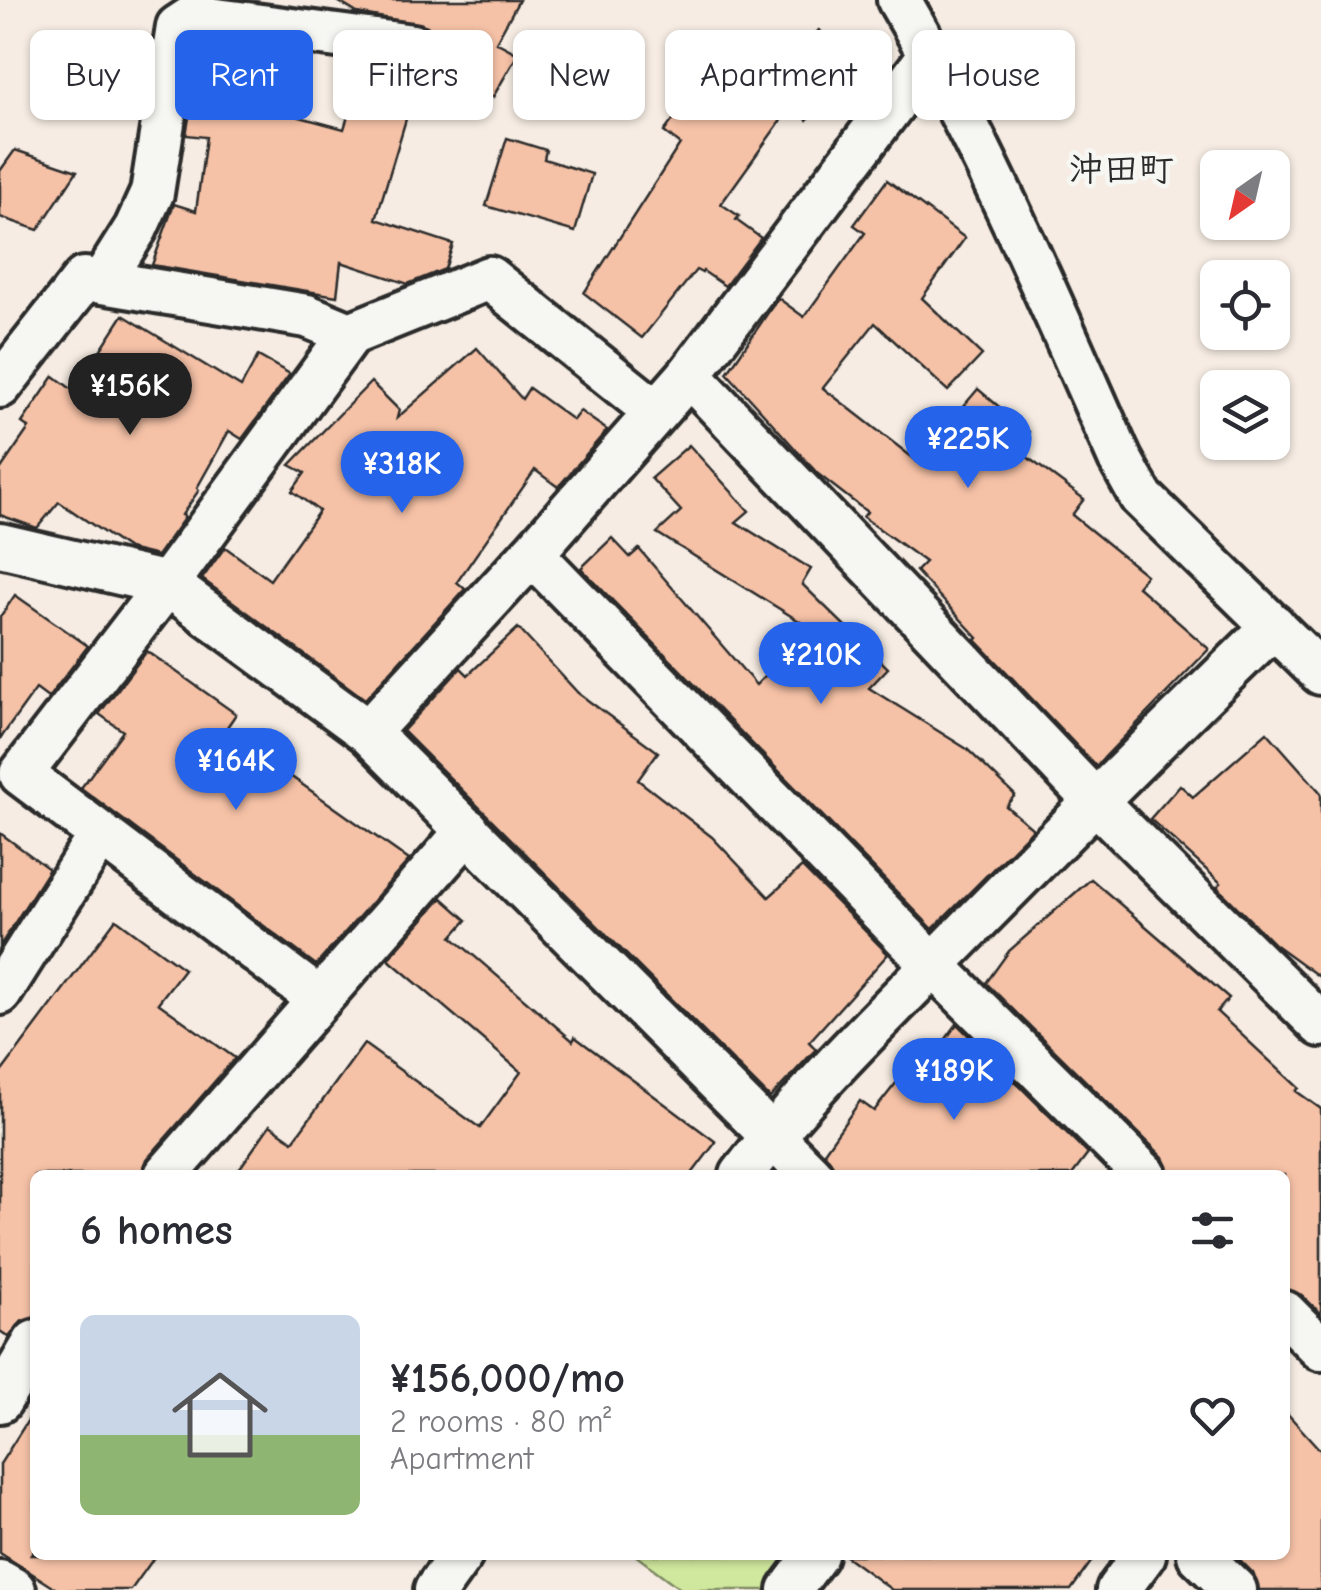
<!DOCTYPE html>
<html lang="en">
<head>
<meta charset="utf-8">
<style>
	:root { --surface:#fff; --page:#f7f7f7; --text:#2b2b33; --muted:#7c7c81; --line:#e1e1e2; --accent:#2563eb }
	body { margin:0; font-family:"Comic Neue","Klee One",sans-serif; background:var(--page); color:var(--text); height:100vh; display:flex; flex-direction:column; font-size:38px; white-space:nowrap }
	* { box-sizing:border-box; margin:0 }
	p { font-size:32px; color:var(--muted) }
	.icon { flex:none; width:55px; height:55px; fill:none; stroke:currentColor; stroke-width:2; stroke-linecap:round; stroke-linejoin:round }
	.map { position:relative; flex:1; overflow:hidden }
	.panel { position:absolute; left:30px; top:1170px; width:1260px; height:390px; display:flex; flex-direction:column; background:var(--surface); border-radius:15px; box-shadow:0 2px 8px #0004 }
	.panel>* { flex:none }
	.top-card { position:absolute; left:30px; top:30px; width:1262px; height:90px; display:flex; gap:20px }
	.needle { width:65px; rotate:214deg }
	.controls { position:absolute; left:1200px; top:150px; display:grid; gap:20px }
	.controls a { display:grid; place-items:center; width:90px; height:90px; border-radius:15px; background:var(--surface); box-shadow:0 2px 8px #0004; font-size:50px }
	.price { position:absolute; translate:-50% -85px; padding:0 22px; border-radius:35px; background:var(--accent); color:#fff; font-size:32px; line-height:65px; filter:drop-shadow(0 2px 5px #0008) }
	.price::after { content:''; position:absolute; left:50%; top:60px; width:30px; height:22px; margin-left:-15px; background:inherit; clip-path:polygon(0 0,100% 0,50% 100%) }
	.price.current { background:#222; color:#fff }
	ul { padding:0; list-style:none }
	li { display:flex; align-items:center; gap:30px; height:250px; padding:0 50px }
	li+li { border-top:2px solid var(--line) }
	li span { display:grid; place-items:center; flex:none; width:280px; height:200px; border-radius:15px; color:#555 }
	li>.icon { margin-inline-start:auto }
	span .icon { width:120px; height:120px; fill:#fffc; stroke-width:1 }
	li b { font-size:42px }
	h2 { display:flex; justify-content:space-between; align-items:center; height:120px; padding:0 50px; font-size:42px }
	.chip { padding:0 35px; border-radius:15px; background:var(--surface); box-shadow:0 2px 8px #0004; font-size:35px; line-height:90px }
	.chip.current { background:var(--accent); color:#fff }
	.map>svg:first-child { display:block }
	.green { fill:#d0e89e; stroke:#7e8a64; stroke-width:2.5 }
	.building { fill:#f6c2a7; stroke:#2b2b2b; stroke-width:2.5 }
	.lines { fill:none; stroke-linecap:round; stroke-linejoin:round }
	.minor-casing { stroke:#2b2b2b; stroke-width:50 }
	.minor { stroke:#f6f6f2; stroke-width:42 }
	.labels { text-anchor:middle; dominant-baseline:central; stroke-width:9; stroke-linejoin:round; paint-order:stroke }
	.quarter-label { font-size:35px; font-weight:bold; fill:#2b2b2b; stroke:#f6f6f2 }
</style>
</head>
<body>
<div class="map">
<svg width="1321" height="1590" viewBox="0 0 1321 1590">
	<rect width="100%" height="100%" fill="#f6ece3"/>
	<filter id="ink" filterUnits="userSpaceOnUse"><feTurbulence type="fractalNoise" baseFrequency=".01" numOctaves="2"/><feDisplacementMap in="SourceGraphic" scale="20" xChannelSelector="R" yChannelSelector="G"/><feConvolveMatrix kernelMatrix="1 2 1 2 8 2 1 2 1" color-interpolation-filters="sRGB"/></filter>
	<g filter="url(#ink)">
		<path class="green" d="M 635,1555 L 795,1555 L 768,1590 L 682,1590 Z"/>
		<g class="building">
			<path d="M 336,0 L 519,0 L 496,42 L 518,54 L 493,97 L 433,60 L 438,48 L 436,37 L 427,26 L 357,13 Z"/>
			<path d="M 819,30 L 835,43 L 820,64 L 842,84 L 807,120 L 792,105 L 721,204 L 739,216 L 736,220 L 761,238 L 725,286 L 703,271 L 702,273 L 696,270 L 642,338 L 584,293 L 680,144 L 664,132 L 698,86 L 738,114 Z"/>
			<path d="M 194,89 L 253,97 L 252,104 L 344,129 L 355,93 L 409,109 L 376,219 L 453,244 L 445,269 L 408,284 L 341,262 L 337,296 L 152,265 L 174,204 L 196,211 L 206,137 L 186,135 Z"/>
			<path d="M 507,138 L 546,150 L 544,159 L 592,174 L 575,232 L 486,206 Z"/>
			<path d="M 15,150 L 77,171 L 38,230 L 0,217 L 0,171 Z"/>
			<path d="M 887,180 L 965,238 L 922,298 L 982,355 L 948,391 L 875,323 L 823,388 L 917,461 L 978,389 L 1029,432 L 1015,448 L 1084,499 L 1072,515 L 1146,575 L 1137,586 L 1209,649 L 1096,766 L 976,640 L 978,638 L 916,571 L 925,562 L 863,517 L 867,512 L 818,474 L 727,373 L 778,298 L 804,317 L 865,233 L 854,225 Z"/>
			<path d="M 123,315 L 241,387 L 258,356 L 290,374 L 242,439 L 229,431 L 197,488 L 199,490 L 182,515 L 185,517 L 157,556 L 128,549 L 59,502 L 37,528 L 0,515 L 0,470 L 29,428 L 22,423 L 54,376 L 74,391 Z"/>
			<path d="M 477,348 L 522,399 L 529,388 L 573,420 L 580,411 L 607,430 L 558,487 L 535,470 L 457,582 L 465,589 L 365,699 L 202,579 L 225,547 L 270,580 L 319,511 L 292,491 L 305,473 L 290,465 L 371,382 L 399,410 L 397,418 Z"/>
			<path d="M 689,445 L 749,511 L 736,522 L 811,569 L 802,584 L 888,668 L 869,688 L 967,749 L 1015,795 L 1006,806 L 1033,829 L 933,929 L 581,568 L 612,538 L 630,557 L 639,549 L 756,685 L 812,629 L 657,533 L 681,511 L 651,478 Z"/>
			<path d="M 15,595 L 88,646 L 48,698 L 36,689 L 0,739 L 0,617 Z"/>
			<path d="M 518,628 L 578,693 L 658,752 L 638,780 L 712,837 L 769,897 L 802,867 L 888,954 L 809,1042 L 816,1049 L 770,1098 L 403,731 L 461,668 L 468,675 Z"/>
			<path d="M 147,651 L 236,714 L 225,730 L 409,860 L 316,965 L 81,788 L 123,731 L 99,714 Z"/>
			<path d="M 1267,732 L 1321,793 L 1321,978 L 1274,944 L 1217,887 L 1221,883 L 1150,819 L 1180,785 L 1193,797 Z"/>
			<path d="M 0,833 L 49,869 L 0,946 Z"/>
			<path d="M 1091,879 L 1229,998 L 1217,1012 L 1299,1088 L 1296,1091 L 1321,1109 L 1321,1314 L 1302,1295 L 1285,1289 L 1285,1175 L 1169,1175 L 1163,1157 L 986,983 L 1009,951 Z"/>
			<path d="M 442,898 L 467,920 L 452,937 L 573,1041 L 575,1037 L 716,1142 L 691,1175 L 235,1175 L 270,1125 L 293,1141 L 364,1044 L 480,1128 L 521,1072 L 388,959 Z"/>
			<path d="M 116,919 L 184,969 L 158,1003 L 235,1058 L 147,1159 L 142,1175 L 35,1175 L 35,1317 L 22,1321 L 9,1337 L 0,1331 L 0,1074 Z"/>
			<path d="M 957,1024 L 1088,1154 L 1072,1175 L 835,1175 L 835,1168 L 824,1152 L 860,1101 L 874,1111 L 927,1044 L 937,1051 Z"/>
			<path d="M 35,1409 L 35,1549 L 31,1555 L 156,1555 L 131,1590 L 58,1590 L 0,1553 L 0,1464 Z"/>
			<path d="M 1285,1411 L 1321,1451 L 1321,1590 L 1259,1590 L 1253,1573 L 1235,1555 L 1285,1555 Z"/>
			<path d="M 844,1555 L 1096,1555 L 1071,1590 L 892,1590 Z"/>
		</g>
		<g class="lines">
			<defs>
				<g id="minor">
					<path d="M 899,0 C 985,147 1051,304 1120,459 L 1141,497 L 1321,673"/>
					<path d="M 102,282 L 136,228 L 152,193 L 178,27 L 193,17 L 413,46"/>
					<path d="M 689,375 L 1094,800 L 1321,1025"/>
					<path d="M 0,386 L 84,279 L 307,316 L 350,334 L 489,278 L 656,412"/>
					<path d="M 0,545 L 167,584 L 368,732 L 811,1175"/>
					<path d="M 532,554 L 933,965 L 1145,1175"/>
					<path d="M 368,732 L 532,554 L 689,375 L 931,54"/>
					<path d="M 0,993 L 100,835"/>
					<path d="M 318,998 L 21,774 L 167,584 L 350,334"/>
					<path d="M 166,1175 L 468,830"/>
					<path d="M 742,1175 C 803,1094 875,1024 946,952 C 1054,842 1163,733 1274,626"/>
					<path d="M 1285,1313 L 1321,1349"/>
					<path d="M 0,1401 L 35,1342"/>
					<path d="M 1199,1555 L 1235,1590"/>
					<path d="M 0,1582 L 14,1590"/>
					<path d="M 436,1590 L 461,1555"/>
					<path d="M 790,1590 L 816,1555"/>
					<path d="M 1118,1590 L 1144,1555"/>
				</g>
			</defs>
			<use href="#minor" class="minor-casing"/>
			<use href="#minor" class="minor"/>
		</g>
	</g>
	<g class="labels">
		<g class="quarter-label">
			<text x="1121" y="169">沖田町</text>
		</g>
	</g>
</svg>
<div class="controls">
<a><svg class="needle" viewBox="-14 -14 28 28"><path d="M0-13l5 13h-10z" fill="#e53935"/><path d="M0 13l5-13h-10z" fill="#7c7c81"/></svg></a>
<a><svg class="icon" aria-label="locate" viewBox="0 0 24 24"><circle cx="12" cy="12" r="6"/><path d="M12 2v4M12 18v4M2 12h4M18 12h4"/></svg></a>
<a><svg class="icon" aria-label="layers" viewBox="0 0 24 24"><path d="M12 4l9 5-9 5-9-5zM3 14l9 5 9-5"/></svg></a>
</div>
<b class="price current" style="left:130px;top:438px">¥156K</b>
<b class="price" style="left:968px;top:491px">¥225K</b>
<b class="price" style="left:402px;top:516px">¥318K</b>
<b class="price" style="left:821px;top:707px">¥210K</b>
<b class="price" style="left:236px;top:813px">¥164K</b>
<b class="price" style="left:954px;top:1123px">¥189K</b>
<div class="top-card">
<a class="chip">Buy</a>
<a class="chip current">Rent</a>
<a class="chip">Filters</a>
<a class="chip">New</a>
<a class="chip">Apartment</a>
<a class="chip">House</a>
</div>
<section class="panel">
<h2>6 homes<svg class="icon" aria-label="filters" viewBox="0 0 24 24"><path d="M4 7h16M4 17h16"/><circle cx="9" cy="7" r="2"/><circle cx="15" cy="17" r="2"/></svg></h2>
<ul>
<li><span style="background:linear-gradient(#c9d6e8 60%,#8fb573 0)"><svg class="icon" aria-label="home" viewBox="0 0 24 24"><path d="M3 11l9-7 9 7M6 9v11h12V9"/></svg></span><div><b>¥156,000/mo</b><p>2 rooms · 80 m²</p><p>Apartment</p></div><svg class="icon" aria-label="heart" viewBox="0 0 24 24"><path d="M12 20l-8-8c-3-5 5-10 8-4 3-6 11-1 8 4z"/></svg></li>
</ul>
</section>
</div>
</body>
</html>
